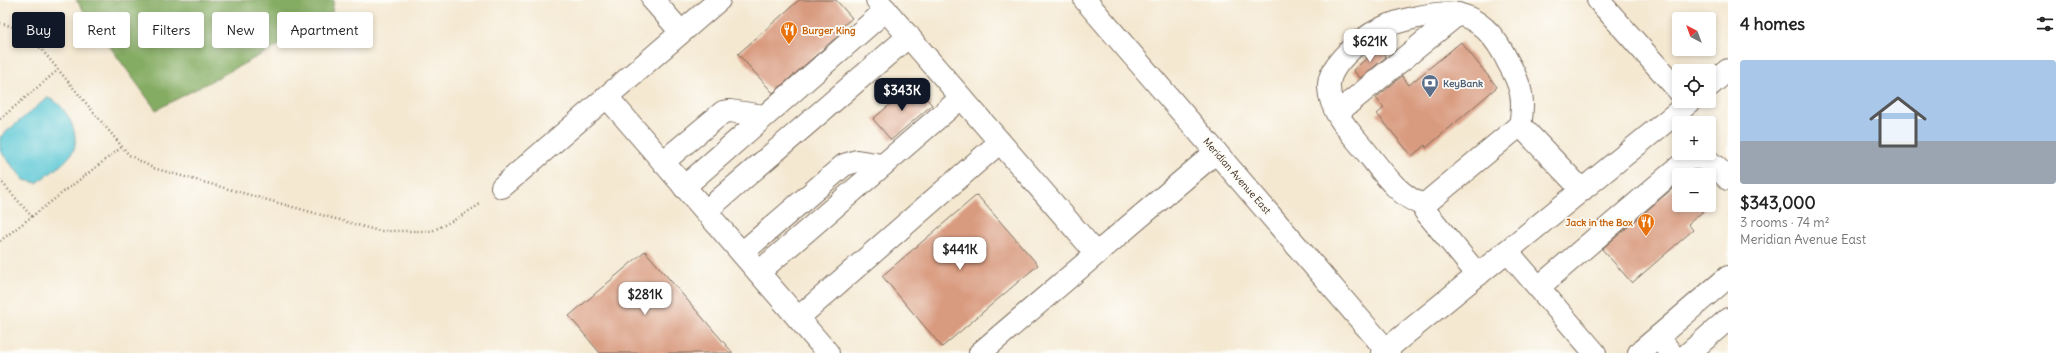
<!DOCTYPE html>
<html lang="en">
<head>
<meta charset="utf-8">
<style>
	:root { --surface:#fff; --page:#f6f6f6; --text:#222; --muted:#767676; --line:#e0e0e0; --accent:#111827 }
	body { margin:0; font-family:Delius,sans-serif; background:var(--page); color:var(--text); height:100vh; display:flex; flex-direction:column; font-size:15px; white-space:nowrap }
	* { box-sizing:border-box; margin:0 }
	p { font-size:13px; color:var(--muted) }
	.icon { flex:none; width:22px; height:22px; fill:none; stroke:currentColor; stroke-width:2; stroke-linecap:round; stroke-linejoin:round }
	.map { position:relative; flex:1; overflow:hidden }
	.sheet { display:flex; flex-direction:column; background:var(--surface); width:340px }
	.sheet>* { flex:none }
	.top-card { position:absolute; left:12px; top:12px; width:380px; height:36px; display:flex; gap:8px }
	.needle { width:26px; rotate:319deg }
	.controls { position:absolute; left:1672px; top:12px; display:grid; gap:8px }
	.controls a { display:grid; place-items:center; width:44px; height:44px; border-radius:4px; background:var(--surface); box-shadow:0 2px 6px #0003; font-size:20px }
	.price { position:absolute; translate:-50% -34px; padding:0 9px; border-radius:8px; background:#fff; color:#222; font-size:13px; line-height:26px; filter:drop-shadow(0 1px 2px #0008) }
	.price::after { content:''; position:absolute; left:50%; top:24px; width:12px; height:9px; margin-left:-6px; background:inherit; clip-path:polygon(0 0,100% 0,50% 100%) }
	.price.active { background:var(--accent); color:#fff }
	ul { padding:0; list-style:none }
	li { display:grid; align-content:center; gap:8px; height:212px; padding:0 12px }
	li+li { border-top:1px solid var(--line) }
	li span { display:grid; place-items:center; height:124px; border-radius:4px; color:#555 }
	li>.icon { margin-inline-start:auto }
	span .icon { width:72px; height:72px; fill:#fffc; stroke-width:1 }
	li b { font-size:17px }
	h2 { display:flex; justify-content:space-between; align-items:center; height:48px; padding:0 12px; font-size:17px }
	.tag { padding:0 14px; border-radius:4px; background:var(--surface); box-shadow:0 2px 6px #0003; font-size:14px; line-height:36px }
	.tag.active { background:var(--accent); color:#fff }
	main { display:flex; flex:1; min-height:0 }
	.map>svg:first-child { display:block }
	.forest { fill:#84ac62; stroke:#606b40 }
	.water { fill:#5cc8d5; stroke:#4c797a }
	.building { fill:#d99b80 }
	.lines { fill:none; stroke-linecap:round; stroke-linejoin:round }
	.minor-casing { stroke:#7c6c5d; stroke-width:24 }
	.major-casing { stroke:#7c6c5d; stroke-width:24 }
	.path { stroke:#7c6c5d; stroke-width:2.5; stroke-dasharray:1 3; stroke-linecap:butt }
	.minor { stroke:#fff; stroke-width:22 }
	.major { stroke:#fff; stroke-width:22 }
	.labels { text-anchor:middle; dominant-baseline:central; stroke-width:3.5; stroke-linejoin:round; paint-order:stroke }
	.food-label { font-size:10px; font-weight:bold; fill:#c56008; stroke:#fdfcf7; text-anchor:start }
	.service-label { font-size:10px; font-weight:bold; fill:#4e5e75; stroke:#fdfcf7; text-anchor:start }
	.street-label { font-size:10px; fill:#3b2a1e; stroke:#fdfcf7 }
</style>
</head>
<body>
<main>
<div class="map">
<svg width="1728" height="353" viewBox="0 0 1728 353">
	<rect width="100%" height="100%" fill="#fdfcf7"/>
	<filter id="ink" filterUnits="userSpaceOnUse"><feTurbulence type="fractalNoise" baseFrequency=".025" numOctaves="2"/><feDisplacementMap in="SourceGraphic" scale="8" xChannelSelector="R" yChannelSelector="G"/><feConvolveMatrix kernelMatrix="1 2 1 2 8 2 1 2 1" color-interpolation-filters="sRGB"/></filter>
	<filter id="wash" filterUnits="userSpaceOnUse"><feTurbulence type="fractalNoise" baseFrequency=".012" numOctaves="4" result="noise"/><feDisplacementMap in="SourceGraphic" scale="16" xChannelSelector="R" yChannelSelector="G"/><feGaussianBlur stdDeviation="0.9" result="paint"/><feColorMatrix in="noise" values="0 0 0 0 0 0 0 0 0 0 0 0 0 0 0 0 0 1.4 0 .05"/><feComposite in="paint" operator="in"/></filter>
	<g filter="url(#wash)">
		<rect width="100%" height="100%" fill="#f4e8d1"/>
		<path class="forest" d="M 76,0 L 334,0 L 331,18 L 156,110 Z"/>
		<path class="water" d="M 47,98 C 64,101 80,132 74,149 C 68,163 48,174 37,183 L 24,180 L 0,151 L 0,137 Z"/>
		<g id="blocks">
			<g class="building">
				<path d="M 799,0 L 836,0 L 852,18 L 835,33 L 838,36 L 773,93 L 738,54 Z"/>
				<path d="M 1461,42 L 1497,87 L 1426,148 L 1425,145 L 1412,156 L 1377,114 L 1384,108 L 1376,98 L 1402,76 L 1409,85 Z"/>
				<path d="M 1379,48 L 1386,57 L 1360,78 L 1353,70 Z"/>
				<path d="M 914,84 L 932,105 L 891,140 L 873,119 Z"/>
				<path d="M 1679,183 L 1679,205 L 1709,205 L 1709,200 L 1712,204 L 1688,224 L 1693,230 L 1632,283 L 1602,249 Z"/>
				<path d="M 977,195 L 1038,265 L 942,347 L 882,276 Z"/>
				<path d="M 645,251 L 733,353 L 600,353 L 569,316 Z"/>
			</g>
		</g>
	</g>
	<g filter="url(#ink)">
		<use href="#blocks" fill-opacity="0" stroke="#7c6c5d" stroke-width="1"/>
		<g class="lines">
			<defs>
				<g id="minor">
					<path d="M 653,0 L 681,32"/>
					<path d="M 877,0 L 1096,253"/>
					<path d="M 1598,0 L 1679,91"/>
					<path d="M 1709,86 L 1728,70"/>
					<path d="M 607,97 L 828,353"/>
					<path d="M 1337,113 L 1458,14"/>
					<path d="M 663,162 L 723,112 L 730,111 L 764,116"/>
					<path d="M 502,187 L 719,0"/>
					<path d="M 684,187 L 886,10"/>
					<path d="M 1424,205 C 1396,196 1378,165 1359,143 C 1346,128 1330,109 1329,88 C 1327,65 1362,38 1380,29 C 1398,20 1437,11 1457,14 C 1482,19 1498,41 1508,62 C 1521,85 1525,99 1520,125"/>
					<path d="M 1424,205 L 1520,125 L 1582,190"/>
					<path d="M 1424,205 L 1425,211 L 1478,275"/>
					<path d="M 706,211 L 909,36"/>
					<path d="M 1507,251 L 1595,353"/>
					<path d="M 742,253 L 844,165 L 857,161 L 882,165"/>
					<path d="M 759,272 L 961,98"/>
					<path d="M 1539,287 L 1688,159 C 1707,154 1716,167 1728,179"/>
					<path d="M 798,318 L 1000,142"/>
					<path d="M 1658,337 L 1671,353"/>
					<path d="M 980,353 L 1216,152"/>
					<path d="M 1382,353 L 1691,101"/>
					<path d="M 1639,353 L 1728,277"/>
					<path d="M 1689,353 L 1728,319"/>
				</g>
				<path id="major" d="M 1085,0 L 1389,353"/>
			</defs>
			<use href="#minor" class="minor-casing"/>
			<use href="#major" class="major-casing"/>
			<g class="path">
				<path d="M 0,23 L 17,28 L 32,38 L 129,155 L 153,168 L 379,231 L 432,231 L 456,219 L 482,203"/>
				<path d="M 0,119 L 58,70"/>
				<path d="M 0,180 L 32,217"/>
				<path d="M 0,241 L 122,147"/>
			</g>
			<use href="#minor" class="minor"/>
			<use href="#major" class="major"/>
		</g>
	</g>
	<defs>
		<symbol id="restaurant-pin" viewBox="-11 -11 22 30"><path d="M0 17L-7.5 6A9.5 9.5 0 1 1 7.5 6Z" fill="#e8710a" stroke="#fdfcf7"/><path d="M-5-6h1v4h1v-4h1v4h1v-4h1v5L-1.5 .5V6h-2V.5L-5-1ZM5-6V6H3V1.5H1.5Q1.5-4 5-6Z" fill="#fff"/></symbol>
		<symbol id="bank-pin" viewBox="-11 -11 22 30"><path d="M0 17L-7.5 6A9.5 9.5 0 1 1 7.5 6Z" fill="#5c6f8a" stroke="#fdfcf7"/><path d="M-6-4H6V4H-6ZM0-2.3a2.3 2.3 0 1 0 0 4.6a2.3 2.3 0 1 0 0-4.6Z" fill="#fff"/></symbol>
	</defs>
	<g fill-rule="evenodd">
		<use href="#restaurant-pin" x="779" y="20" width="20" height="27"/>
		<use href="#bank-pin" x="1420" y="73" width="20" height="27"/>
		<use href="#restaurant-pin" x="1636" y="212" width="20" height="27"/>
	</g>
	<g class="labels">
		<g class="food-label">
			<text x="802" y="30">Burger King</text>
			<text x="1633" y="222" text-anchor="end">Jack in the Box</text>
		</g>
		<g class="service-label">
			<text x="1443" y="83">KeyBank</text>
		</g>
		<g class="street-label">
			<text transform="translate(1237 176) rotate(49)">Meridian Avenue East</text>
		</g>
	</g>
</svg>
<div class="controls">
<a><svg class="needle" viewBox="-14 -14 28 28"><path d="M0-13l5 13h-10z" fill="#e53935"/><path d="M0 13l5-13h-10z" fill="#767676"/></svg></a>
<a><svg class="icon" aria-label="locate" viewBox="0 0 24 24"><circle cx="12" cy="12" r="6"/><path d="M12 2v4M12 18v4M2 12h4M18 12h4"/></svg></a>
<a>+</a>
<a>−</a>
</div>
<b class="price" style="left:1370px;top:63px">$621K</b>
<b class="price active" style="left:902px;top:112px">$343K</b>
<b class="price" style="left:960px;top:271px">$441K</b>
<b class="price" style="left:645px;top:316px">$281K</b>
<div class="top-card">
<a class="tag active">Buy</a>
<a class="tag">Rent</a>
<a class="tag">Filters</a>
<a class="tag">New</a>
<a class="tag">Apartment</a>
</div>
</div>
<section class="sheet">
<h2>4 homes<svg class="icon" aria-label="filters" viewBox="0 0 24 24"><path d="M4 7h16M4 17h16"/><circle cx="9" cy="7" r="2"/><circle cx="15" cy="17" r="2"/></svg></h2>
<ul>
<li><span style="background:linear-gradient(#a9c7e8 65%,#9aa5b1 0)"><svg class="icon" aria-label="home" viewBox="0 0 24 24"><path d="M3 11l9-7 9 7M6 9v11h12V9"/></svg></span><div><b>$343,000</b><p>3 rooms · 74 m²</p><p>Meridian Avenue East</p></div></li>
</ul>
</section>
</main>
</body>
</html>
